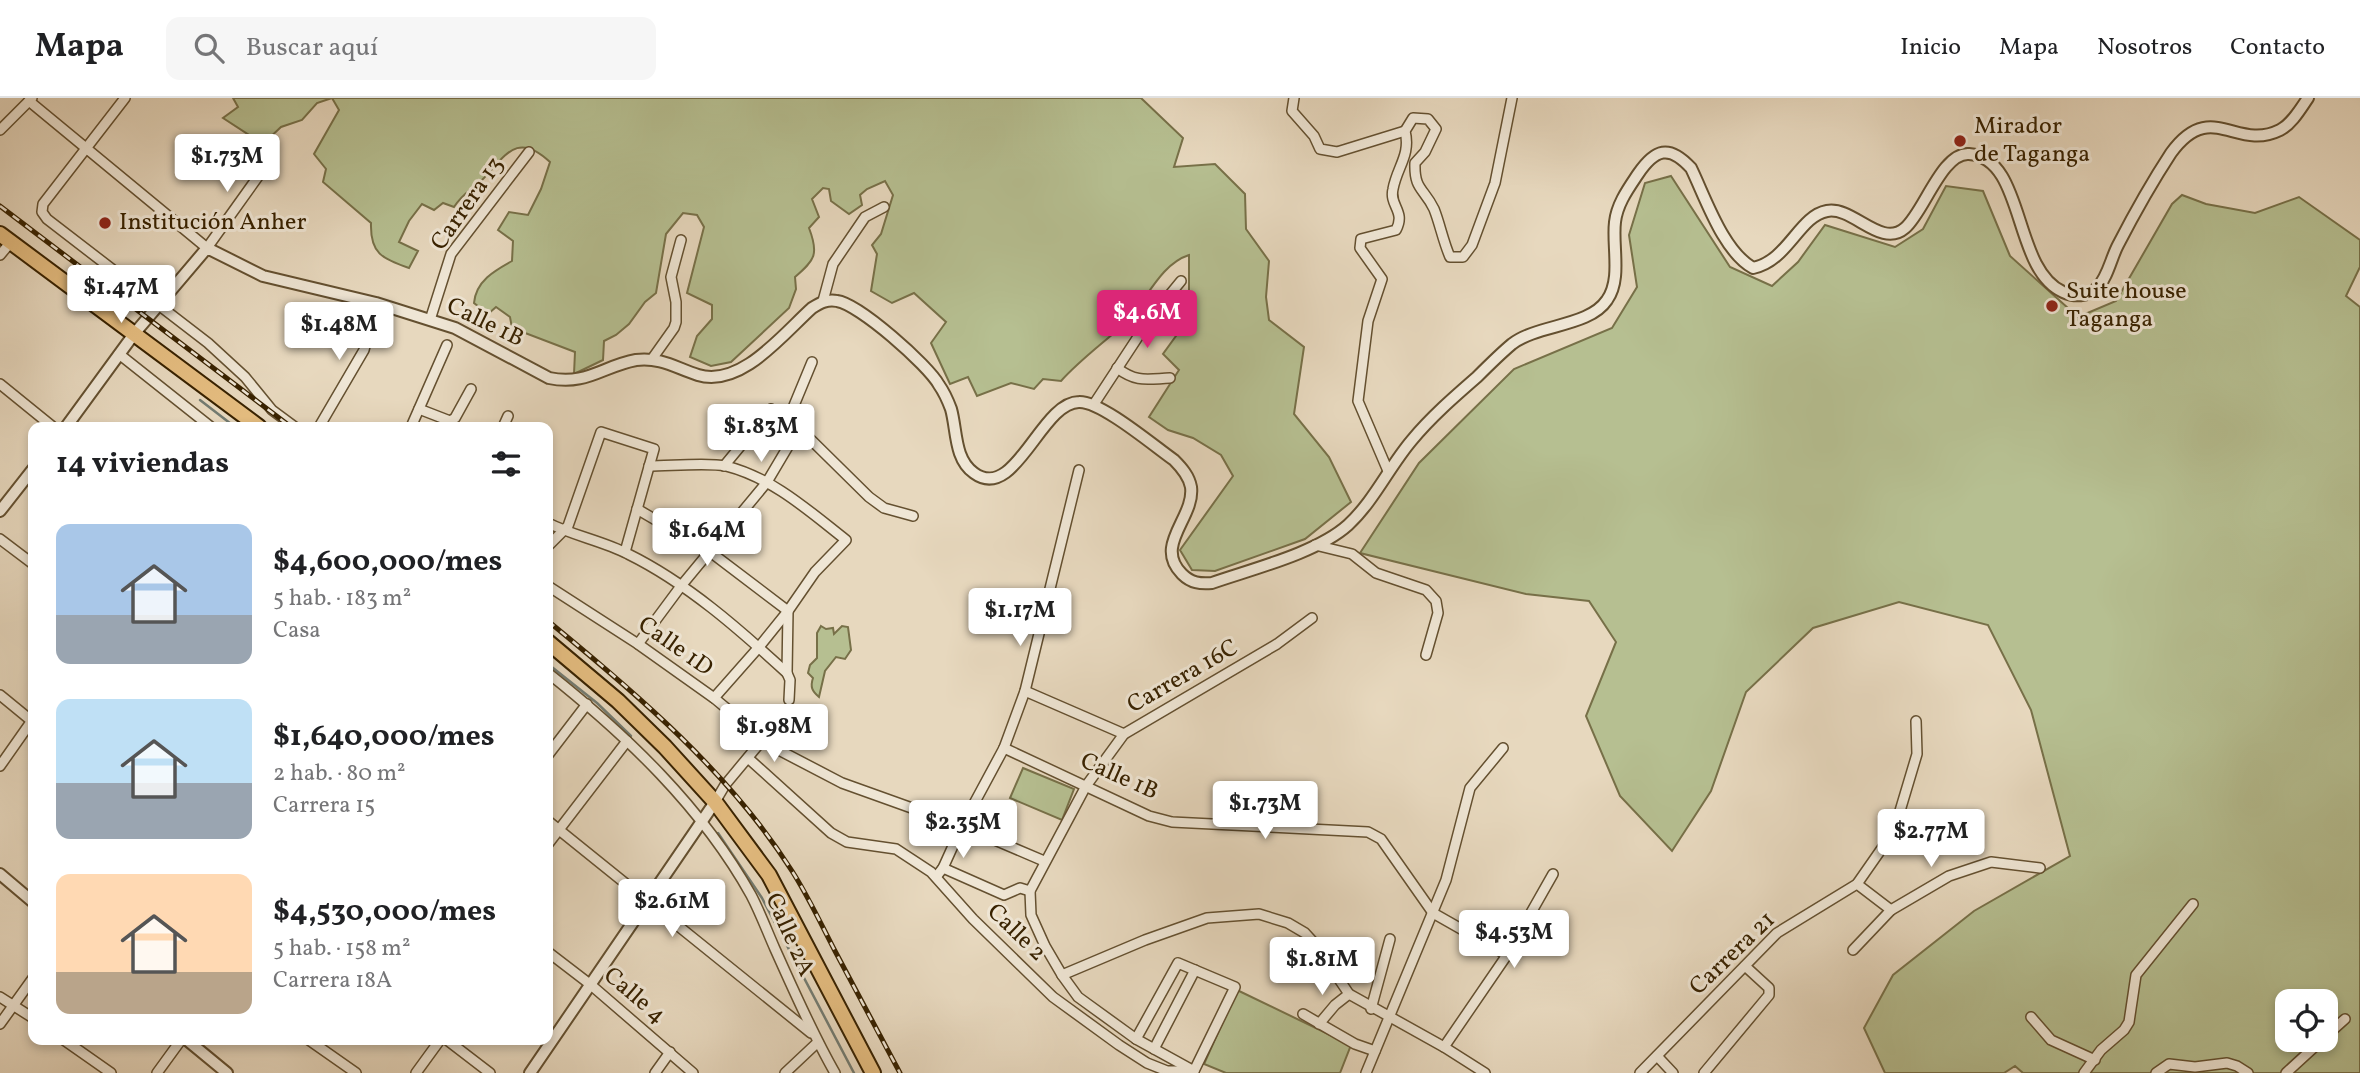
<!DOCTYPE html>
<html lang="es">
<head>
<meta charset="utf-8">
<style>
	:root { --surface:#fff; --page:#f6f6f6; --text:#202124; --muted:#757577; --line:#e0e0e0; --accent:#db2777 }
	body { margin:0; font-family:Vollkorn,serif; background:var(--page); color:var(--text); height:100vh; display:flex; flex-direction:column; font-size:26px; white-space:nowrap }
	* { box-sizing:border-box; margin:0 }
	p { font-size:23px; color:var(--muted) }
	.icon { flex:none; width:38px; height:38px; fill:none; stroke:currentColor; stroke-width:2; stroke-linecap:round; stroke-linejoin:round }
	.map { position:relative; flex:1; overflow:hidden }
	.side { position:absolute; left:28px; top:324px; width:525px; height:623px; display:flex; flex-direction:column; background:var(--surface); border-radius:14px; box-shadow:0 4px 10px #0003 }
	.side>* { flex:none }
	.buttons { position:absolute; left:2275px; top:891px; display:grid; gap:14px }
	.buttons a { display:grid; place-items:center; width:63px; height:63px; border-radius:14px; background:var(--surface); box-shadow:0 4px 10px #0003; font-size:35px }
	.price { position:absolute; translate:-50% -60px; padding:0 16px; border-radius:7px; background:#fff; color:#222; font-size:23px; line-height:46px; filter:drop-shadow(0 2px 4px #0008) }
	.price::after { content:''; position:absolute; left:50%; top:42px; width:21px; height:16px; margin-left:-10px; background:inherit; clip-path:polygon(0 0,100% 0,50% 100%) }
	.price.active { background:var(--accent); color:#fff }
	ul { padding:0; list-style:none }
	li { display:flex; align-items:center; gap:21px; height:175px; padding:0 28px }
	li span { display:grid; place-items:center; flex:none; width:196px; height:140px; border-radius:14px; color:#555 }
	li>.icon { margin-inline-start:auto }
	span .icon { width:84px; height:84px; fill:#fffc; stroke-width:1 }
	li b { font-size:30px }
	h2 { display:flex; justify-content:space-between; align-items:center; height:84px; padding:0 28px; font-size:30px }
	header { display:flex; align-items:center; gap:42px; box-sizing:border-box; height:98px; padding:0 35px; background:var(--surface); border-bottom:2px solid var(--line) }
	header strong { font-size:33px }
	nav { display:flex; gap:38px; margin-inline-start:auto; font-size:24px }
	.search { width:490px; height:63px; background:var(--page); display:flex; align-items:center; gap:18px; box-sizing:border-box; padding:0 24px; border-radius:14px; color:var(--muted); font-size:26px }
	.map>svg:first-child { display:block }
	.green { fill:#b6bf91; stroke:#777048; stroke-width:2; fill-rule:evenodd }
	.lines { fill:none; stroke-linecap:round; stroke-linejoin:round }
	.stream { stroke:#737b71; stroke-width:2.5 }
	.minor-casing { stroke:#645030; stroke-width:12 }
	.tertiary-casing { stroke:#645030; stroke-width:14 }
	.primary-casing { stroke:#382200; stroke-width:18 }
	.minor { stroke:#efe6d5; stroke-width:9 }
	.tertiary { stroke:#efe6d5; stroke-width:10 }
	.primary { stroke:#e4bc7f; stroke-width:14 }
	.rail-casing { stroke:#382200; stroke-width:5 }
	.rail { stroke:#efe6d5; stroke-width:2.5; stroke-dasharray:8; stroke-linecap:butt }
	.poi-dot { fill:#8f2418; stroke:#efe6d5; stroke-width:2.5 }
	.labels { text-anchor:middle; dominant-baseline:central; stroke-width:6; stroke-linejoin:round; paint-order:stroke }
	.poi-label { font-size:24px; fill:#382200; stroke:#efe6d5; text-anchor:start }
	.street-label { font-size:24px; fill:#382200; stroke:#efe6d5 }
</style>
</head>
<body>
<header>
<strong>Mapa</strong>
<div class="search"><svg class="icon" aria-label="search" viewBox="0 0 24 24"><circle cx="10" cy="10" r="6"/><path d="M15 15l6 6"/></svg>Buscar aquí</div>
<nav><a>Inicio</a><a>Mapa</a><a>Nosotros</a><a>Contacto</a></nav>
</header>
<div class="map">
<svg width="2360" height="975" viewBox="0 0 2360 975">
	<rect width="100%" height="100%" fill="#e7d8be"/>
	<filter id="stains"><feTurbulence type="fractalNoise" baseFrequency=".00286" numOctaves="4"/><feColorMatrix values="0 0 0 0 .2 0 0 0 0 .09 0 0 0 0 .02 0 0 0 .5 -.17"/></filter>
	<radialGradient id="worn" r=".72"><stop offset=".6" stop-color="#630" stop-opacity="0"/><stop offset="1" stop-color="#630" stop-opacity=".3"/></radialGradient>
	<g class="green">
		<path d="M 233,0 L 1141,0 L 1183,40 L 1174,69 L 1215,66 L 1245,96 L 1246,131 L 1269,163 L 1266,199 L 1269,222 L 1304,249 L 1294,316 L 1329,359 L 1351,404 L 1305,441 L 1215,473 L 1192,472 L 1180,452 L 1233,378 L 1221,357 L 1193,340 L 1168,332 L 1149,319 L 1179,272 L 1163,256 L 1189,220 L 1189,157 C 1158,167 1145,207 1122,228 C 1102,246 1080,262 1061,283 L 1043,281 L 1034,291 L 1011,285 L 977,298 L 968,279 L 950,286 L 931,245 L 946,224 L 914,195 L 892,205 L 871,193 L 877,156 L 872,147 L 881,136 L 893,97 L 885,83 L 867,91 L 860,97 L 862,107 L 849,116 L 831,103 L 829,91 L 823,90 L 812,101 L 819,119 L 809,130 C 819,156 815,162 795,179 L 796,191 L 789,210 L 731,264 L 711,268 L 690,259 L 697,238 L 712,221 L 712,207 L 687,195 L 704,129 L 697,117 L 683,115 L 666,136 L 656,195 L 645,204 L 629,226 L 616,237 L 604,243 L 603,262 L 574,276 L 575,254 L 512,230 L 510,219 L 496,209 L 488,216 L 474,205 C 476,183 494,173 512,163 L 513,143 L 498,132 L 509,114 L 528,117 L 541,91 L 550,64 C 516,32 505,59 482,82 C 470,93 464,94 454,109 L 443,105 L 434,112 L 422,106 L 409,123 L 399,144 L 418,153 L 409,170 C 382,161 370,155 371,125 L 323,84 L 326,71 L 314,56 L 339,12 L 332,0 L 317,5 L 302,22 L 281,29 L 263,46 L 223,20 L 238,9 Z"/>
		<path d="M 1671,78 L 1730,169 L 1772,188 L 1798,164 L 1825,127 L 1895,149 L 1923,131 L 1946,88 L 1983,93 L 2010,158 L 2078,219 L 2116,203 L 2172,106 L 2182,97 L 2206,106 L 2255,115 L 2299,99 L 2360,142 L 2360,169 L 2346,198 L 2360,209 L 2360,975 L 2023,975 L 2015,968 L 2004,975 L 1885,975 L 1864,930 L 1893,877 L 1974,813 L 2070,758 L 2031,612 L 1988,527 L 1899,504 L 1813,530 L 1746,594 L 1711,693 L 1672,753 L 1620,698 L 1586,618 L 1616,544 L 1589,503 L 1526,496 L 1360,455 L 1419,365 L 1514,271 L 1612,230 L 1637,189 L 1629,137 L 1645,85 ZM 2287,903 L 2326,903 L 2326,942 L 2287,942 Z"/>
		<path d="M 821,528 L 826,531 L 833,530 L 834,536 L 842,528 L 848,529 L 851,552 L 845,561 L 836,559 L 825,573 L 819,599 C 812,593 810,589 813,580 L 808,575 L 810,567 L 817,560 L 817,535 Z"/>
		<path d="M 1023,670 L 1074,691 L 1062,722 L 1010,700 Z"/>
		<path d="M 1237,892 L 1351,947 L 1340,975 L 1226,975 L 1204,966 Z"/>
	</g>
	<g class="lines">
		<g class="stream">
			<path d="M 200,302 L 235,329"/>
			<path d="M 548,566 L 597,605 L 631,638"/>
			<path d="M 718,735 L 762,800 L 854,975"/>
		</g>
		<defs>
			<g id="minor">
				<path d="M 125,0 L 43,106 L 42,114 L 47,121 L 208,245 L 245,279 L 272,312 L 295,329"/>
				<path d="M 1294,0 L 1292,13 L 1314,38 L 1320,51 L 1337,54 L 1405,33"/>
				<path d="M 29,3 L 207,150 L 272,59"/>
				<path d="M 0,32 L 32,0"/>
				<path d="M 0,157 L 11,144"/>
				<path d="M 823,203 L 833,166 L 865,119 L 884,109"/>
				<path d="M 430,222 L 451,156 L 529,54"/>
				<path d="M 119,256 L 211,329"/>
				<path d="M 652,261 L 674,230 L 676,224 L 676,204 L 671,179 L 681,142"/>
				<path d="M 1117,270 C 1137,285 1147,281 1170,280"/>
				<path d="M 0,286 L 53,329"/>
				<path d="M 1094,306 L 1149,222 L 1181,183"/>
				<path d="M 419,311 L 450,323 L 455,320 L 471,291"/>
				<path d="M 788,322 L 812,264"/>
				<path d="M 319,329 L 364,252 L 376,205"/>
				<path d="M 411,329 L 447,247"/>
				<path d="M 503,329 L 508,318"/>
				<path d="M 649,368 C 670,368 707,364 726,368 C 773,380 809,413 846,442 L 815,474 L 788,513 L 759,549 L 714,600"/>
				<path d="M 724,368 L 771,311 L 799,330 L 869,399 L 884,410 L 913,418"/>
				<path d="M 1388,373 L 1358,303 L 1368,223 L 1382,181 L 1360,150 L 1361,141 L 1396,132 C 1406,113 1389,108 1393,91 C 1397,69 1411,57 1405,33 L 1413,20 L 1428,21 L 1436,31 L 1425,54 L 1415,65 C 1414,92 1424,90 1434,111 C 1440,126 1443,143 1450,159 L 1463,159 L 1472,147 L 1495,85 L 1512,0"/>
				<path d="M 637,411 L 709,453 L 788,513 L 787,575 L 790,582 L 789,602"/>
				<path d="M 548,425 C 574,438 603,443 628,456 C 687,485 739,531 787,575"/>
				<path d="M 0,441 L 33,466"/>
				<path d="M 1315,447 L 1352,456 L 1376,475 L 1426,492 L 1436,503 L 1438,515 L 1426,557"/>
				<path d="M 548,448 L 568,428 L 601,334 L 654,351 L 625,454"/>
				<path d="M 548,488 L 638,546 L 714,600 L 773,649 L 842,685 L 962,728 L 1044,763"/>
				<path d="M 638,546 L 681,488 L 767,384 L 799,330"/>
				<path d="M 548,575 C 626,637 702,709 751,797 C 760,814 767,833 775,851 C 794,893 812,935 835,975"/>
				<path d="M 1025,593 L 1124,636"/>
				<path d="M 0,597 L 33,624"/>
				<path d="M 1004,650 L 1149,718 L 1172,724 L 1368,734 L 1381,741 L 1433,815 L 1507,857"/>
				<path d="M 548,657 L 587,606"/>
				<path d="M 748,660 L 831,735 L 847,744 L 896,751 L 931,774 L 973,821 L 1053,899 L 1119,947 L 1147,965 L 1167,973 L 1193,973"/>
				<path d="M 0,668 L 33,621"/>
				<path d="M 715,704 L 725,687 L 764,640"/>
				<path d="M 548,723 L 811,935"/>
				<path d="M 548,746 L 627,643"/>
				<path d="M 943,770 L 1004,797 L 1020,790 L 1030,793"/>
				<path d="M 936,779 L 943,770 L 962,728 L 1004,650 L 1025,593 L 1079,372"/>
				<path d="M 1857,786 L 1891,812"/>
				<path d="M 1853,852 L 1891,812 L 1949,778 L 1991,764 L 2040,770"/>
				<path d="M 548,854 L 591,887 L 693,975"/>
				<path d="M 1062,877 L 1145,842 L 1207,820 L 1259,816 L 1288,825 L 1305,835 L 1316,847 L 1349,896 L 1444,949 L 1485,975"/>
				<path d="M 0,899 L 33,920"/>
				<path d="M 1371,911 L 1390,841"/>
				<path d="M 1303,916 L 1355,946 L 1375,953"/>
				<path d="M 2031,919 L 2051,942 L 2095,962"/>
				<path d="M 0,926 L 33,880"/>
				<path d="M 1319,926 L 1335,907 L 1349,896"/>
				<path d="M 2326,938 L 2345,921"/>
				<path d="M 1136,941 L 1178,865 L 1235,889 L 1194,973"/>
				<path d="M 64,942 L 111,975"/>
				<path d="M 309,942 L 356,975"/>
				<path d="M 447,942 L 490,975"/>
				<path d="M 1444,949 L 1507,857 L 1553,776"/>
				<path d="M 1154,951 L 1195,872"/>
				<path d="M 1657,958 L 1673,975"/>
				<path d="M 1194,973 L 1136,941 L 1078,899 L 1062,877 L 1045,848 L 1031,817 L 1030,793 L 1086,688 L 1124,636 L 1277,546 L 1312,520"/>
				<path d="M 157,975 L 181,942"/>
				<path d="M 416,975 L 440,942"/>
				<path d="M 655,975 L 670,954"/>
				<path d="M 785,975 L 818,944"/>
				<path d="M 1366,975 L 1446,782 L 1470,690 L 1503,650"/>
				<path d="M 1640,975 L 1777,835 L 1857,786 L 1894,733 L 1917,656 L 1916,623"/>
				<path d="M 1704,975 L 1769,897 L 1769,890 L 1745,868"/>
				<path d="M 2084,975 L 2101,952 L 2124,932 L 2129,924 L 2136,877 L 2193,806"/>
				<path d="M 2156,975 L 2169,966 L 2195,969 L 2227,965 L 2237,968 L 2248,975"/>
				<path d="M 2286,975 L 2322,942"/>
			</g>
			<g id="tertiary">
				<path d="M 66,329 L 134,236 L 207,150 L 263,178 L 376,205 L 455,230 L 549,280 C 586,288 603,268 636,262 C 661,259 676,270 698,277 C 741,290 783,236 812,210 C 820,205 827,201 837,203 C 859,206 928,267 939,287 C 944,294 948,303 951,311 C 957,332 954,361 974,375 C 1015,405 1041,304 1079,304 C 1101,303 1154,348 1174,362 C 1182,370 1189,378 1191,389 C 1195,420 1153,447 1182,476 C 1191,485 1200,486 1212,485 C 1252,471 1317,455 1348,427 C 1374,403 1389,369 1412,342 C 1431,319 1454,299 1477,279 C 1488,268 1500,256 1512,246 C 1538,226 1589,229 1607,202 C 1622,181 1612,148 1615,124 C 1617,106 1628,91 1638,76 C 1655,51 1669,46 1691,70 C 1706,101 1723,153 1753,170 C 1788,163 1799,118 1827,113 C 1853,108 1881,151 1905,130 C 1924,114 1942,54 1969,56 C 2026,60 2012,171 2063,194 C 2074,199 2088,199 2097,190 C 2108,179 2111,160 2118,147 C 2134,116 2152,84 2171,55 C 2211,0 2236,54 2280,32 C 2292,26 2301,10 2308,0"/>
				<path d="M 0,413 L 33,371"/>
				<path d="M 0,776 L 33,804"/>
				<path d="M 187,942 L 227,975"/>
				<path d="M 530,975 L 715,704"/>
			</g>
			<g id="primary">
				<path d="M 0,136 L 259,329"/>
				<path d="M 548,544 L 618,603 L 665,649 L 715,704 L 769,777 L 873,975"/>
			</g>
		</defs>
		<use href="#minor" class="minor-casing"/>
		<use href="#tertiary" class="tertiary-casing"/>
		<use href="#primary" class="primary-casing"/>
		<use href="#minor" class="minor"/>
		<use href="#tertiary" class="tertiary"/>
		<use href="#primary" class="primary"/>
		<defs>
			<g id="rail">
				<path d="M 0,108 L 291,329"/>
				<path d="M 548,523 C 637,596 730,675 792,773 C 808,798 821,826 835,853 C 856,893 878,934 900,975"/>
			</g>
		</defs>
		<use href="#rail" class="rail-casing"/>
		<use href="#rail" class="rail"/>
	</g>
	<g class="poi-dot">
		<circle cx="1960" cy="43" r="7"/>
		<circle cx="105" cy="125" r="7"/>
		<circle cx="2052" cy="208" r="7"/>
	</g>
	<g class="labels">
		<g class="poi-label">
			<text x="1974" y="29">Mirador<tspan x="1974" dy="28">de Taganga</tspan></text>
			<text x="119" y="125">Institución Anher</text>
			<text x="2066" y="194">Suite house<tspan x="2066" dy="28">Taganga</tspan></text>
		</g>
		<g class="street-label">
			<text transform="translate(468 106) rotate(-55)">Carrera 13</text>
			<text transform="translate(485 225) rotate(26)">Calle 1B</text>
			<text transform="translate(675 549) rotate(35)">Calle 1D</text>
			<text transform="translate(1183 579) rotate(-30)">Carrera 16C</text>
			<text transform="translate(1119 679) rotate(24)">Calle 1B</text>
			<text transform="translate(1016 835) rotate(44)">Calle 2</text>
			<text transform="translate(789 837) rotate(66)">Calle 2A</text>
			<text transform="translate(1733 856) rotate(-44)">Carrera 21</text>
			<text transform="translate(634 898) rotate(40)">Calle 4</text>
		</g>
	</g>
	<rect width="100%" height="100%" filter="url(#stains)"/>
	<rect width="100%" height="100%" fill="url(#worn)"/>
</svg>
<div class="buttons">
<a><svg class="icon" aria-label="locate" viewBox="0 0 24 24"><circle cx="12" cy="12" r="6"/><path d="M12 2v4M12 18v4M2 12h4M18 12h4"/></svg></a>
</div>
<b class="price" style="left:227px;top:96px">$1.73M</b>
<b class="price" style="left:121px;top:227px">$1.47M</b>
<b class="price active" style="left:1147px;top:252px">$4.6M</b>
<b class="price" style="left:339px;top:264px">$1.48M</b>
<b class="price" style="left:761px;top:366px">$1.83M</b>
<b class="price" style="left:707px;top:470px">$1.64M</b>
<b class="price" style="left:1020px;top:550px">$1.17M</b>
<b class="price" style="left:774px;top:666px">$1.98M</b>
<b class="price" style="left:1265px;top:743px">$1.73M</b>
<b class="price" style="left:963px;top:762px">$2.35M</b>
<b class="price" style="left:1931px;top:771px">$2.77M</b>
<b class="price" style="left:672px;top:841px">$2.61M</b>
<b class="price" style="left:1514px;top:872px">$4.53M</b>
<b class="price" style="left:1322px;top:899px">$1.81M</b>
<section class="side">
<h2>14 viviendas<svg class="icon" aria-label="filters" viewBox="0 0 24 24"><path d="M4 7h16M4 17h16"/><circle cx="9" cy="7" r="2"/><circle cx="15" cy="17" r="2"/></svg></h2>
<ul>
<li><span style="background:linear-gradient(#a9c7e8 65%,#9aa5b1 0)"><svg class="icon" aria-label="home" viewBox="0 0 24 24"><path d="M3 11l9-7 9 7M6 9v11h12V9"/></svg></span><div><b>$4,600,000/mes</b><p>5 hab. · 183 m²</p><p>Casa</p></div></li>
<li><span style="background:linear-gradient(#bfe0f5 60%,#9aa5b1 0)"><svg class="icon" aria-label="home" viewBox="0 0 24 24"><path d="M3 11l9-7 9 7M6 9v11h12V9"/></svg></span><div><b>$1,640,000/mes</b><p>2 hab. · 80 m²</p><p>Carrera 15</p></div></li>
<li><span style="background:linear-gradient(#ffd9b3 70%,#b9a48a 0)"><svg class="icon" aria-label="home" viewBox="0 0 24 24"><path d="M3 11l9-7 9 7M6 9v11h12V9"/></svg></span><div><b>$4,530,000/mes</b><p>5 hab. · 158 m²</p><p>Carrera 18A</p></div></li>
</ul>
</section>
</div>
</body>
</html>
